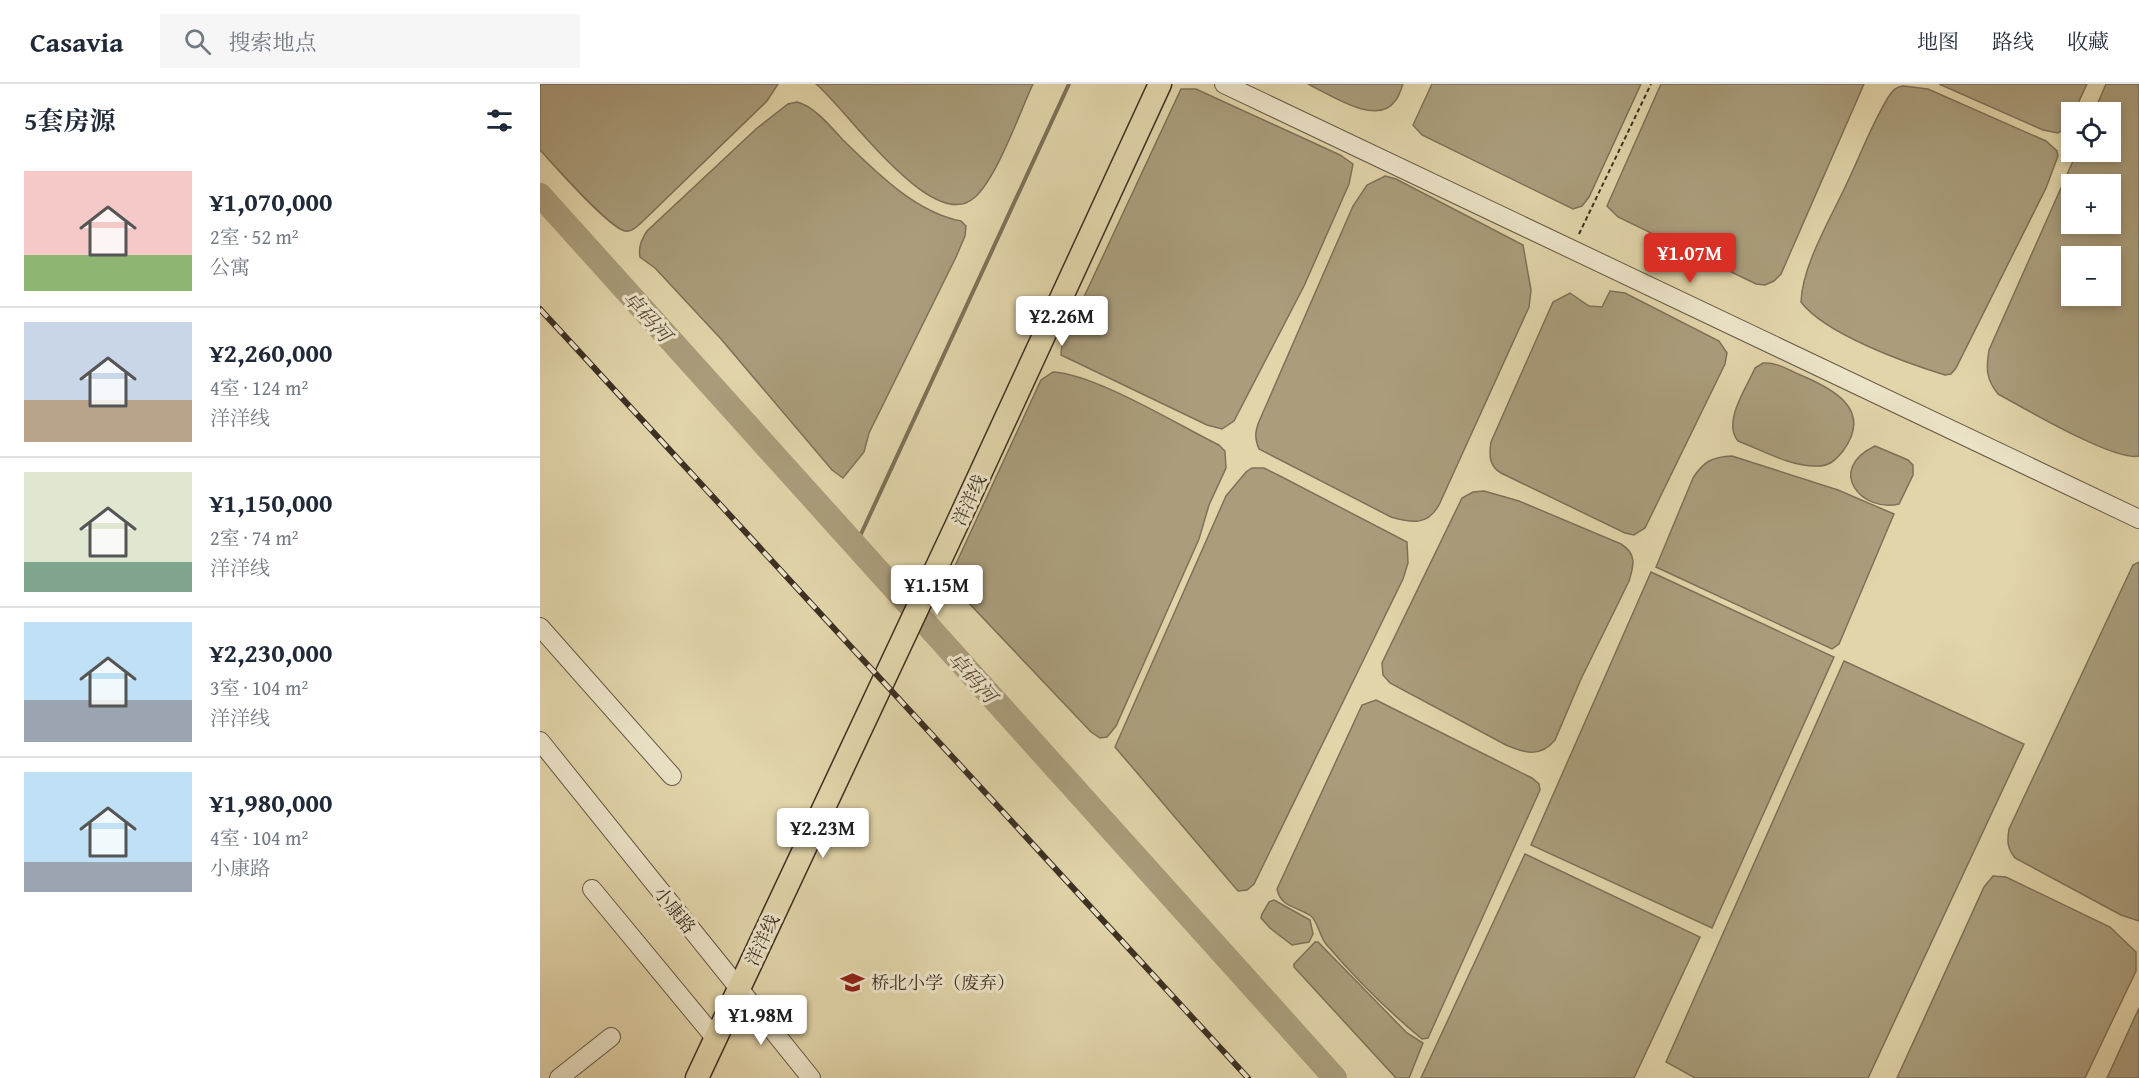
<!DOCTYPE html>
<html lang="zh">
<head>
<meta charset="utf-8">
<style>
	:root { --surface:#fff; --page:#f6f6f7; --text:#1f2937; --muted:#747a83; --line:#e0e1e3; --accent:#d93025 }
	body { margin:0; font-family:"Gentium Book Plus","Noto Serif SC",serif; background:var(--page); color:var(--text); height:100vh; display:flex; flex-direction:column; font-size:22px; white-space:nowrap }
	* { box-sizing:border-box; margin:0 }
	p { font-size:20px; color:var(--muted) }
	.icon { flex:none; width:33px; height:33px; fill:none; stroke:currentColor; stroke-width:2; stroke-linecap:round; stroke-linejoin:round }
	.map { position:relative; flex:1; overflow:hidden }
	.sheet { display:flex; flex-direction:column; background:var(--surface); width:540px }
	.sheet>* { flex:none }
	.fabs { position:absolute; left:1521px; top:18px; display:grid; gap:12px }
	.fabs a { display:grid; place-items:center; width:60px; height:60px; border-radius:0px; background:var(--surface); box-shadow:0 3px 9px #0003; font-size:30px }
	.price { position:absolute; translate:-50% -51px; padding:0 14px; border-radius:6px; background:#fff; color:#222; font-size:20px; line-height:39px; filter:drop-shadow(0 2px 3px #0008) }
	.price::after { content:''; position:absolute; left:50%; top:36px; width:18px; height:14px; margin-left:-9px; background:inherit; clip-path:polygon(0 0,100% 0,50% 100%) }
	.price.on { background:var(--accent); color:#fff }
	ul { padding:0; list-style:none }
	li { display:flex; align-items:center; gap:18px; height:150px; padding:0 24px }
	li+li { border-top:2px solid var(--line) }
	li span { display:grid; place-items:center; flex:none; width:168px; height:120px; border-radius:0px; color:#555 }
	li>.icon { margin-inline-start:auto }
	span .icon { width:72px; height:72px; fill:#fffc; stroke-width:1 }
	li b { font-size:26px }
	h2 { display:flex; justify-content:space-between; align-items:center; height:72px; padding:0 24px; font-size:26px }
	header { display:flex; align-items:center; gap:36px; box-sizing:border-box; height:84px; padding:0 30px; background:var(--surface); border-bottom:2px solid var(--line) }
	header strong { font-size:28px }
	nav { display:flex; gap:33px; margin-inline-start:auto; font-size:21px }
	.search { width:420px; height:54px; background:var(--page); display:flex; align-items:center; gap:15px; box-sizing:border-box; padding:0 21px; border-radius:0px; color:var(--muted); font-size:22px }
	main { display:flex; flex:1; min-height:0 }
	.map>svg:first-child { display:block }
	.water { fill:#aa9d7c; stroke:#7e7159; stroke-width:1.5; fill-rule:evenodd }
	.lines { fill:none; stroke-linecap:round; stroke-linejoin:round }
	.stream { stroke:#7e7159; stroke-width:4 }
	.river { stroke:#aa9d7c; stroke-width:24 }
	.minor-casing { stroke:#665946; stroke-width:20 }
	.major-casing { stroke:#3c3024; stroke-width:25 }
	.path { stroke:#3c3024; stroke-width:2; stroke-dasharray:4.5 3; stroke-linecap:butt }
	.minor { stroke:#ece4c8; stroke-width:18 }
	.major { stroke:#e2d5aa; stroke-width:22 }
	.rail-casing { stroke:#3c3024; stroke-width:6 }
	.rail { stroke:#ece4c8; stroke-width:4; stroke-dasharray:11; stroke-linecap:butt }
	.labels { text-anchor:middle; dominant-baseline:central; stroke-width:6; stroke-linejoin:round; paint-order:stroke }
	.street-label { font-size:18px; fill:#3c3024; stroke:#ece4c8 }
	.poi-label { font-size:18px; fill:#3c3024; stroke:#ece4c8; text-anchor:start }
	.water-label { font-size:20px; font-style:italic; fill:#584b3a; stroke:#ece4c8 }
</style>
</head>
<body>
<header>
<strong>Casavia</strong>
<div class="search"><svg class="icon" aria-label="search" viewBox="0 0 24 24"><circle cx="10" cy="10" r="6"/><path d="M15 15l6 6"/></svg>搜索地点</div>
<nav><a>地图</a><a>路线</a><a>收藏</a></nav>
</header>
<main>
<section class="sheet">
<h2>5套房源<svg class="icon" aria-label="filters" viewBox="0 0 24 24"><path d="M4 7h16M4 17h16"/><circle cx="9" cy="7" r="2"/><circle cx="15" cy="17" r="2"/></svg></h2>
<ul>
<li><span style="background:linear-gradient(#f6c9c9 70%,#8fb573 0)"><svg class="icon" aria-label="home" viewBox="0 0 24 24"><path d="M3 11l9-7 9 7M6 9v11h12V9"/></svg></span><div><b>¥1,070,000</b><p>2室 · 52 m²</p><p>公寓</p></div></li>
<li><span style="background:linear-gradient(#c9d6e8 65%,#b9a48a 0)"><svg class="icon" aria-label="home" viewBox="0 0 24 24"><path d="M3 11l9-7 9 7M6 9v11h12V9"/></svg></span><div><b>¥2,260,000</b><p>4室 · 124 m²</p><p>洋洋线</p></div></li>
<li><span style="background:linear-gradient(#dfe7d0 75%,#7fa58c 0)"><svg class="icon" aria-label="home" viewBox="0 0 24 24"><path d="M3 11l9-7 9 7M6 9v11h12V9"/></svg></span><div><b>¥1,150,000</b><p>2室 · 74 m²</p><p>洋洋线</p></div></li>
<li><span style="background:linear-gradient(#bfe0f5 65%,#9aa5b1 0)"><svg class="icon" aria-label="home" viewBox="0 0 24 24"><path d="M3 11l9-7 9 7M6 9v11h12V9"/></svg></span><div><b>¥2,230,000</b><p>3室 · 104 m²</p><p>洋洋线</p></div></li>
<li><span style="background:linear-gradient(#bfe0f5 75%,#9aa5b1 0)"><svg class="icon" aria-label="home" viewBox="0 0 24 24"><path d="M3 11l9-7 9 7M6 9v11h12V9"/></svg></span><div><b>¥1,980,000</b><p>4室 · 104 m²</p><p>小康路</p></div></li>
</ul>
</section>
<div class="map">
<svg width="1599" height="994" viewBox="0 0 1599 994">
	<rect width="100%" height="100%" fill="#e2d5aa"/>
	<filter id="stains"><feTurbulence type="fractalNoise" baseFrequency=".00333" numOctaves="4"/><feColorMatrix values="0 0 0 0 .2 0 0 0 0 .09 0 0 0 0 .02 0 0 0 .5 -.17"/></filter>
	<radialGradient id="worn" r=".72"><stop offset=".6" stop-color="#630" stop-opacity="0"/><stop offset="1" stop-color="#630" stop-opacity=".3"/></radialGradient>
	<g class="water">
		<path d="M 0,0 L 238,0 L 227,17 L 101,139 C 96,143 92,148 85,147 C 69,144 14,81 0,66 Z"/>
		<path d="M 276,0 L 493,0 C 479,30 457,94 434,114 C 392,151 304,22 276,0 Z"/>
		<path d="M 768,0 L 863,0 C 861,5 859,13 855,17 C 837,43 789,10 768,0 Z"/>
		<path d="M 892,0 L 1101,0 L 1049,113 L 1042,122 L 1033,125 L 882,51 L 873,41 Z"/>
		<path d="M 1121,0 L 1324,0 L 1241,190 L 1234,197 L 1225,201 L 1216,200 L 1078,133 L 1067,122 Z"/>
		<path d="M 1399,0 L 1547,0 L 1527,43 L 1518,49 L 1503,46 Z"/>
		<path d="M 1566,0 L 1599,0 L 1599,372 C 1575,378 1484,324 1458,310 C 1446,295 1446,285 1449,266 L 1537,68 L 1570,68 L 1570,28 L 1554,28 ZM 1532,100 L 1570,100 L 1570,140 L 1532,140 ZM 1532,172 L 1570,172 L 1570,212 L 1532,212 Z"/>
		<path d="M 1363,2 L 1388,5 L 1506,57 L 1517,67 L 1518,72 L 1506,104 L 1416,284 L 1411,290 L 1405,291 C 1366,279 1285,250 1261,218 C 1262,181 1292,132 1307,99 C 1321,70 1332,39 1349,12 C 1353,6 1356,3 1363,2 Z"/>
		<path d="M 641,5 L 656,5 L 800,71 L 813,80 L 809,100 L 764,202 L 694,337 L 682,345 L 667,341 L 521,271 L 522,260 Z"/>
		<path d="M 257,18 C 274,22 291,43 303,56 C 336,88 375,128 421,137 L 426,142 L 425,152 L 416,173 L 329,349 L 324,368 L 303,394 L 292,386 L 181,255 L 115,184 L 100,173 C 98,163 102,155 107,147 L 216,45 L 248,20 Z"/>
		<path d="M 845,92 L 856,95 L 983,161 L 991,206 L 989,223 L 899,421 C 887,442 872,439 851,433 L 719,365 C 714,353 715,346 721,333 L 813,122 L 827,101 Z"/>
		<path d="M 1070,207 L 1085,209 L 1179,257 L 1187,269 L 1185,280 L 1105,444 L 1094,451 L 1085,449 L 961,389 C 949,382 949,371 951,358 L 1013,218 L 1030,209 L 1049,222 L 1062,223 Z"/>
		<path d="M 1223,279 C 1236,278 1247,285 1258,290 C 1292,304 1334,325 1303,367 C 1295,377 1289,382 1277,382 C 1251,383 1222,366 1198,357 C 1182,338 1207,303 1215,284 Z"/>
		<path d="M 513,288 C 555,290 638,341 679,361 L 685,367 L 686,384 L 669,421 L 659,455 L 576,642 L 567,653 L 560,654 L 551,648 L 408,497 L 501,296 Z"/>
		<path d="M 1335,362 L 1368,376 L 1373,381 L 1373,391 L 1359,420 C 1322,429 1285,386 1335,362 Z"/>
		<path d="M 1192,372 L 1298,406 L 1354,430 L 1299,560 L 1292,565 L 1116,483 L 1153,394 C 1164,377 1172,373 1192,372 Z"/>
		<path d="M 712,384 L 724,384 L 740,392 L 867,458 L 868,479 L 863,495 L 714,800 L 707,806 L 698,807 L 575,663 L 686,412 L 706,388 Z"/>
		<path d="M 944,407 L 979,417 L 1081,460 C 1097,470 1094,481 1089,497 L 1041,595 L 1015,656 C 1000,674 985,669 966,661 L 850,599 L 843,591 L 842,579 L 922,414 L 933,408 Z"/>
		<path d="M 1599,478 L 1599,837 L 1581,831 L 1475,774 C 1467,764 1467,757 1469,745 L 1593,481 Z"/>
		<path d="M 1111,488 L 1294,573 L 1172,844 L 991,761 Z"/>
		<path d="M 1304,577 L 1484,660 L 1328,994 L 1155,994 L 1126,978 Z"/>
		<path d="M 836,616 L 992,694 L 999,700 L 1000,706 L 888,954 L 882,955 C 848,927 815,894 786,860 C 780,853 778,838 771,832 C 757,822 741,824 737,805 L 822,621 Z"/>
		<path d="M 985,770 L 1160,853 L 1094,994 L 881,994 Z"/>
		<path d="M 1453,792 L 1466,793 L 1570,843 L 1596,868 L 1596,887 L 1545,994 L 1357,994 L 1444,803 Z"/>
		<path d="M 734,816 L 770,836 L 773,850 L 769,858 L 752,861 L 730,844 L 721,834 L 722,830 L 729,818 Z"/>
		<path d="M 775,858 L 778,858 L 867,949 L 883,959 L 869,994 L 856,994 L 754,883 L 754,880 Z"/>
		<path d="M 1599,924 L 1599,994 L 1567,994 Z"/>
	</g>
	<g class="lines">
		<path class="stream" d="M 315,463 L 529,0"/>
		<path class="river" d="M 0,111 L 795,994"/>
		<defs>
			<g id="minor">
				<path d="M 684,0 L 1599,435"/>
				<path d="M 0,543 L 132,692"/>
				<path d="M 0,657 L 271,994"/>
				<path d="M 52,805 L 176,955"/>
				<path d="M 19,994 L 71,953"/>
			</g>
			<path id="major" d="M 157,994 L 417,440 L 620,0"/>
		</defs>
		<use href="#minor" class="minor-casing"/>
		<use href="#major" class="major-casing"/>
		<path class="path" d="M 1039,150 L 1111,0"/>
		<use href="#minor" class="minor"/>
		<use href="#major" class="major"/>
		<defs>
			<path id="rail" d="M 0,225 L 708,994"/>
		</defs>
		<use href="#rail" class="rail-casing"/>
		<use href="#rail" class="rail"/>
	</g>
	<defs>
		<symbol id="school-bare" viewBox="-9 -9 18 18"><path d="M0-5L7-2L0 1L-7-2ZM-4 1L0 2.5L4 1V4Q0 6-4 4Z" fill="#8f2418" stroke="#ece4c8" stroke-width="2.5" paint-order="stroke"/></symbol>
	</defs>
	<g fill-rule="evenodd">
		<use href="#school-bare" x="296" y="882" width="33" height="33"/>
	</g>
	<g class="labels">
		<g class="street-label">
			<text transform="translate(429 416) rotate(-65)">洋洋线</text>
			<text transform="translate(135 826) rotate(51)">小康路</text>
			<text transform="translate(222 856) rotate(-65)">洋洋线</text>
		</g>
		<g class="poi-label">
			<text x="331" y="898">桥北小学（废弃）</text>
		</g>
		<g class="water-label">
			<text transform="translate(108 232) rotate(48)">卓码河</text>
			<text transform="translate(433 593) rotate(48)">卓码河</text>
		</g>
	</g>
	<rect width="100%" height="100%" filter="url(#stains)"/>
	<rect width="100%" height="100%" fill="url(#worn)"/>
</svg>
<div class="fabs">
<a><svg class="icon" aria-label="locate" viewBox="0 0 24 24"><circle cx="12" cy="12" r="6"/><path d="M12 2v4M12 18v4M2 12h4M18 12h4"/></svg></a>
<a>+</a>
<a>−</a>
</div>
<b class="price on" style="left:1150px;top:200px">¥1.07M</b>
<b class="price" style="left:522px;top:263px">¥2.26M</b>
<b class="price" style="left:397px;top:532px">¥1.15M</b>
<b class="price" style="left:283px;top:775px">¥2.23M</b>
<b class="price" style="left:221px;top:962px">¥1.98M</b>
</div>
</main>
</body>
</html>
